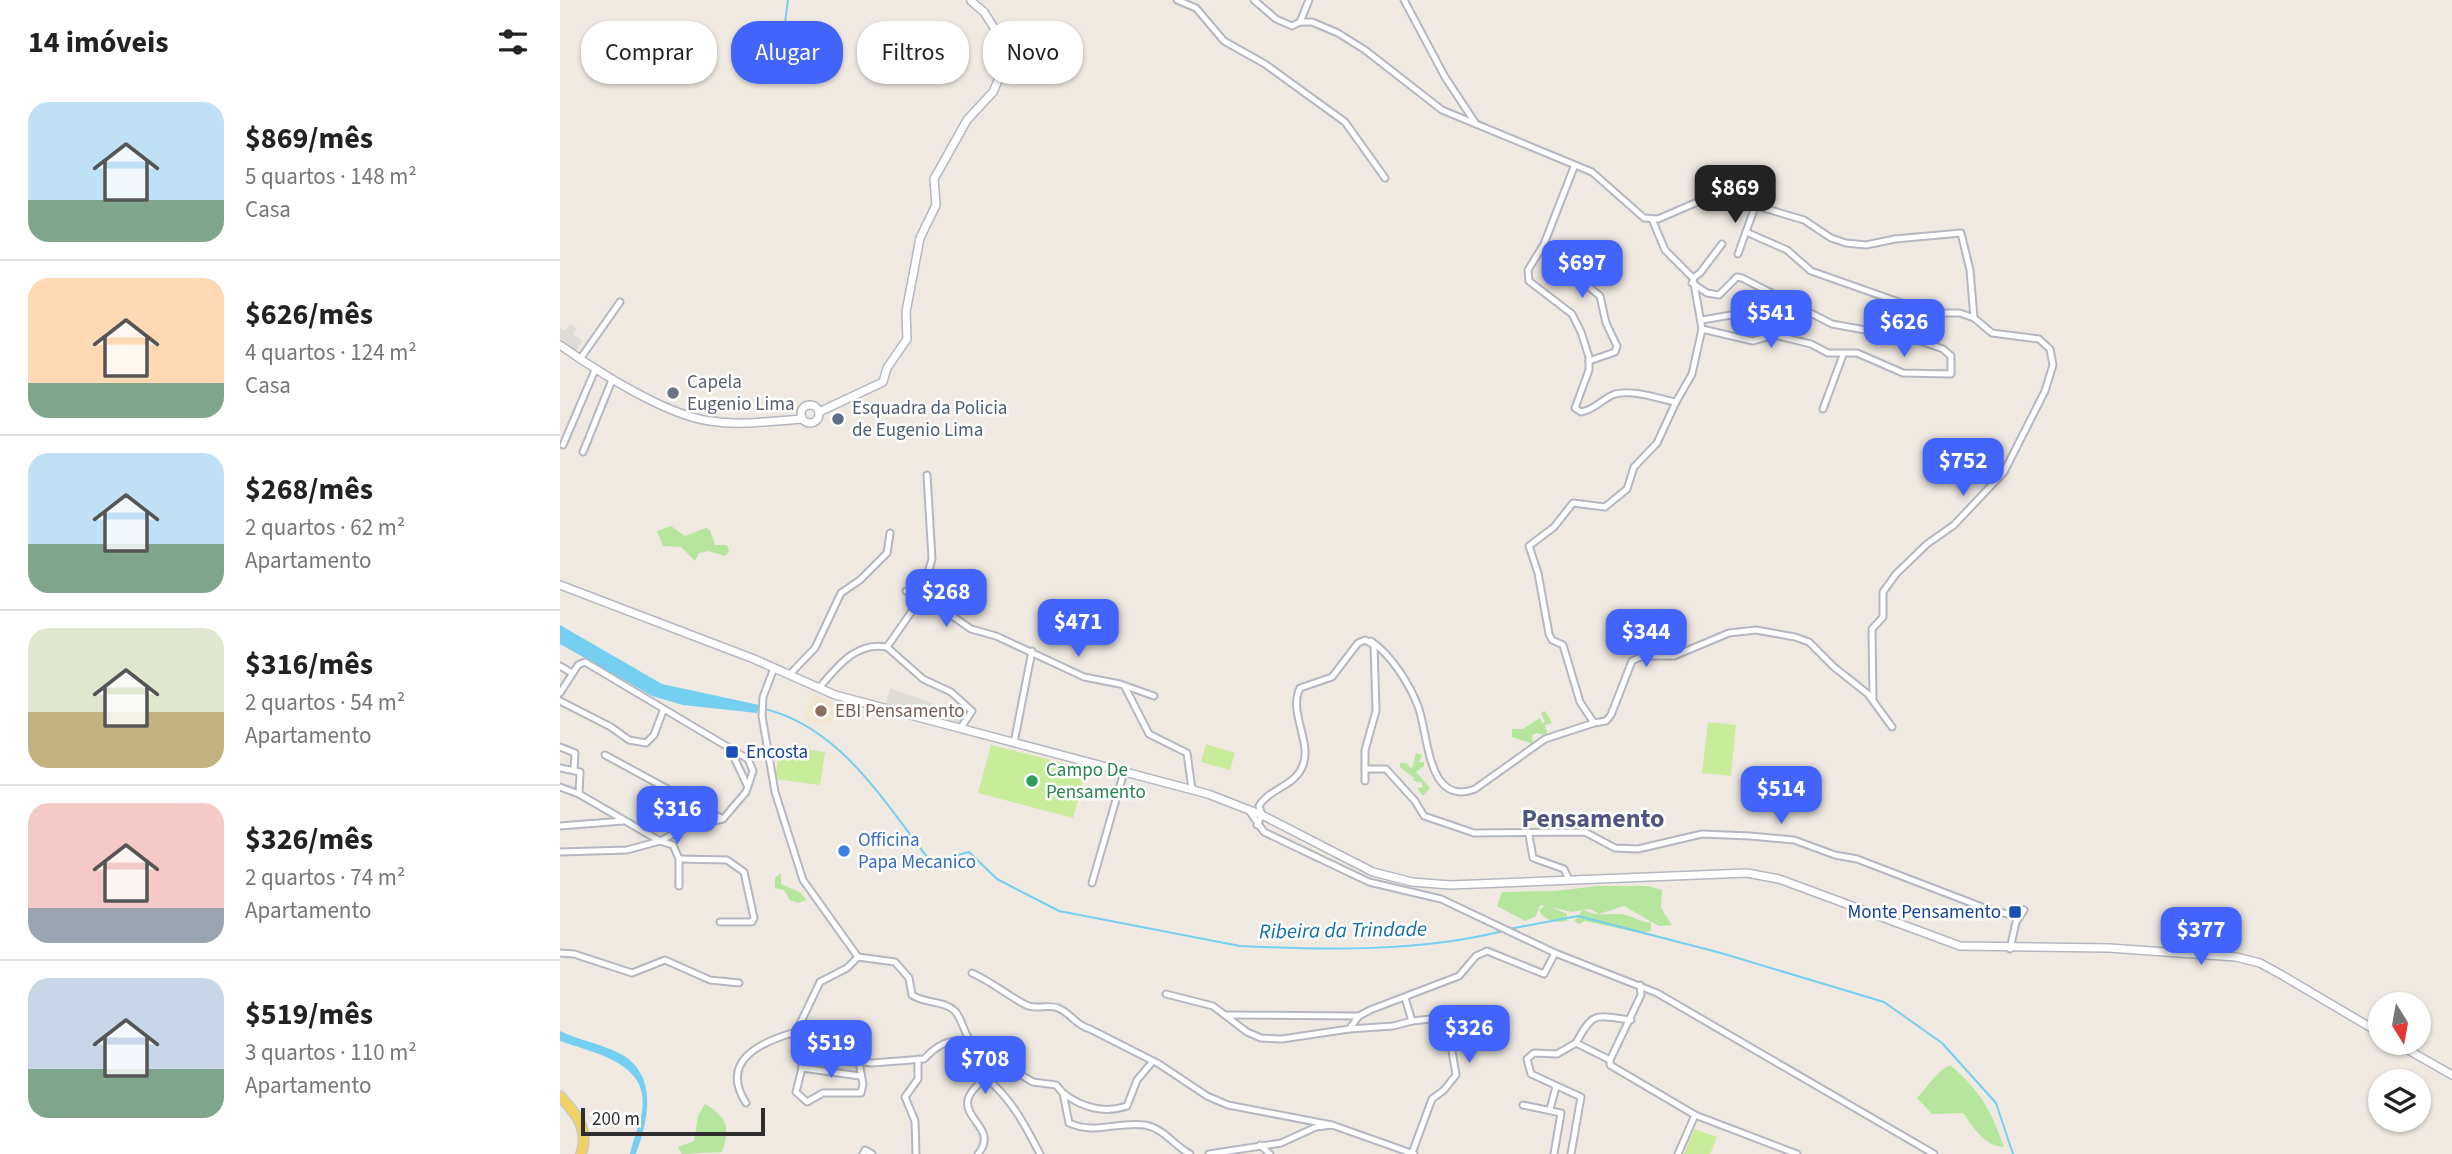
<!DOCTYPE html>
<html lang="pt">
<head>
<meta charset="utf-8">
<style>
	:root { --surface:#fff; --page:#f6f6f6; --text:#222; --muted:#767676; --line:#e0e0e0; --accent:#4264fb }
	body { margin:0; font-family:"Source Sans 3",sans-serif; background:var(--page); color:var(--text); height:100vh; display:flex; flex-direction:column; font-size:26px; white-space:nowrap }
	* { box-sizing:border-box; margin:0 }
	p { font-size:23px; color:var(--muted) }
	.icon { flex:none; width:38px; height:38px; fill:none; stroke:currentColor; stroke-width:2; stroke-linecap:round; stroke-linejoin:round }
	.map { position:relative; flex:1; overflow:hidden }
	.details { display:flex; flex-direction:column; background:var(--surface); width:560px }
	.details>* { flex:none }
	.guide { position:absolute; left:21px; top:21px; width:665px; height:63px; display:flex; gap:14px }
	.needle { width:46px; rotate:169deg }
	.tools { position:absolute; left:1808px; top:992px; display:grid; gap:14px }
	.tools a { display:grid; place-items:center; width:63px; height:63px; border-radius:50%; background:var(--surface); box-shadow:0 2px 5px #0004; font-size:35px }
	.scale { position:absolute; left:21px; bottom:18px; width:184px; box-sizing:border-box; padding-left:7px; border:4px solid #2e2e2e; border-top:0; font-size:19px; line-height:24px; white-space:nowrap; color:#2e2e2e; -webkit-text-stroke:5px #fff; paint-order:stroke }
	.price { position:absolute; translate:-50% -60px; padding:0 16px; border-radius:14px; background:var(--accent); color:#fff; font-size:23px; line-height:46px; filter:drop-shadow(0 2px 4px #0008) }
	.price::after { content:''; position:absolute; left:50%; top:42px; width:21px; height:16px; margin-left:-10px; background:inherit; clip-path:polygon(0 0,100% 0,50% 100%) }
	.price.active { background:#222; color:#fff }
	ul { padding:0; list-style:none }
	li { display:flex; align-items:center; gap:21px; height:175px; padding:0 28px }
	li+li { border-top:2px solid var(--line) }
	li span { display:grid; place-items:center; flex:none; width:196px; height:140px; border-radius:21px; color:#555 }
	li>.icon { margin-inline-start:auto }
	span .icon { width:84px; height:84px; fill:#fffc; stroke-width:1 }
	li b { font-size:30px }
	h2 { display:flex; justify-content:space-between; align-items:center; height:84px; padding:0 28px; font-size:30px }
	.tag { padding:0 24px; border-radius:28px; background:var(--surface); box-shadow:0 2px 5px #0004; font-size:24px; line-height:63px }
	.tag.active { background:var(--accent); color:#fff }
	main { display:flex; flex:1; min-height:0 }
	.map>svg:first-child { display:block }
	.education { fill:#f0e6d1 }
	.green { fill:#b6e59e }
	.pitch { fill:#c9ec9a }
	.plaza { fill:#dfdcd8 }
	.water { fill:#75cff0 }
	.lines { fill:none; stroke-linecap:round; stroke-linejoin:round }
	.stream { stroke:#75cff0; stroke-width:2 }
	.minor-casing { stroke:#b4b7c1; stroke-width:9 }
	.tertiary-casing { stroke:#b4b7c1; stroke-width:10 }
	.primary-casing { stroke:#c9c9c9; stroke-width:12 }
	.minor { stroke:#fff; stroke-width:5 }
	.tertiary { stroke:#fff; stroke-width:7 }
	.primary { stroke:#f2d163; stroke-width:9 }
	.worship-dot { fill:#6b7280; stroke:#fff; stroke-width:2.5 }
	.service-dot { fill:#5c6f8a; stroke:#fff; stroke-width:2.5 }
	.education-dot { fill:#8d6e63; stroke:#fff; stroke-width:2.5 }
	.transit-dot { fill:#1a4fb4; stroke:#fff; stroke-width:2.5 }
	.leisure-dot { fill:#2e9e5b; stroke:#fff; stroke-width:2.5 }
	.shop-dot { fill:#3f7fe0; stroke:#fff; stroke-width:2.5 }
	.labels { text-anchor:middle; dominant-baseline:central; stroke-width:5; stroke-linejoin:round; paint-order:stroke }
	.worship-label { font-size:19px; fill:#5b616d; stroke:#fff; text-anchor:start }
	.service-label { font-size:19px; fill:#4e5e75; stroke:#fff; text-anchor:start }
	.education-label { font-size:19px; fill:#785e54; stroke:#fff; text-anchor:start }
	.transit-label { font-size:19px; fill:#164399; stroke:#fff; text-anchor:start }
	.leisure-label { font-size:19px; fill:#27864d; stroke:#fff; text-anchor:start }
	.shop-label { font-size:19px; fill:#366cbe; stroke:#fff; text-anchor:start }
	.water-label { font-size:21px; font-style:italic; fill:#0d6fa3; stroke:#fff }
	.district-label { font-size:26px; font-weight:bold; fill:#4d5680; stroke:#fff }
</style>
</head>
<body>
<main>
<section class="details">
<h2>14 imóveis<svg class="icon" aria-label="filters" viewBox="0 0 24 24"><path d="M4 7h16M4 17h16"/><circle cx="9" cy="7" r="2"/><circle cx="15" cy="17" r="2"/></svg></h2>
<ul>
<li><span style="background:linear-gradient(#bfe0f5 70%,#7fa58c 0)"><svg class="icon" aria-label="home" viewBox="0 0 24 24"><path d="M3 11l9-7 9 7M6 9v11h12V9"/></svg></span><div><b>$869/mês</b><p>5 quartos · 148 m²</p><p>Casa</p></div></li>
<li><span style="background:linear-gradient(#ffd9b3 75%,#7fa58c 0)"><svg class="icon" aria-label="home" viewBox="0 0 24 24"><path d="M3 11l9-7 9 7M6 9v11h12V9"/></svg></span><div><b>$626/mês</b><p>4 quartos · 124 m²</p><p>Casa</p></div></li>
<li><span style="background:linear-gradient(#bfe0f5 65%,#7fa58c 0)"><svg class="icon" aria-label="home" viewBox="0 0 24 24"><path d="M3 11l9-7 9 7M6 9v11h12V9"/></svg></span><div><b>$268/mês</b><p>2 quartos · 62 m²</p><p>Apartamento</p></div></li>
<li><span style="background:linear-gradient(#dfe7d0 60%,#c2b280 0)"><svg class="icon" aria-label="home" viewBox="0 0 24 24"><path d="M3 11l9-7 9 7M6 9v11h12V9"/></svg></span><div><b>$316/mês</b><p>2 quartos · 54 m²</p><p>Apartamento</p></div></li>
<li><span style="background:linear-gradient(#f6c9c9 75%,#9aa5b1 0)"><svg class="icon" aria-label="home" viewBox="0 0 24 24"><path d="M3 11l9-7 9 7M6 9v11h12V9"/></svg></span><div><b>$326/mês</b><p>2 quartos · 74 m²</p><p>Apartamento</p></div></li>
<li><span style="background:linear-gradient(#c9d6e8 65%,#7fa58c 0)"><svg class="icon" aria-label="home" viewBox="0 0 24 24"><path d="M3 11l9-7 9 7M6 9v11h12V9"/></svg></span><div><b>$519/mês</b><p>3 quartos · 110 m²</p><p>Apartamento</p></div></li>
</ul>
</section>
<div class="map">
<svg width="1892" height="1154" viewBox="0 0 1892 1154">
	<rect width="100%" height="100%" fill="#efe9e1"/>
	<path class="education" d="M 253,694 L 278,705 L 270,726 L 244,717 Z"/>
	<g class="green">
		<path d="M 111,526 L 125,536 L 146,528 L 150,530 L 155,545 L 167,545 L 169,552 L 165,556 L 149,551 L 139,553 L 135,561 L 121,547 L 103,546 L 97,531 Z"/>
		<path d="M 985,711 L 992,723 L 985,725 L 988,736 L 977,733 L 972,735 L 973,744 L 952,737 L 952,729 L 963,729 L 980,718 L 982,723 L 985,722 L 981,713 Z"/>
		<path d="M 856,753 L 862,755 L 859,762 L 864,762 L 864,766 L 856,772 L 870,788 L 863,796 L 857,788 L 863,787 L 861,782 L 853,781 L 854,778 L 840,767 L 840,763 L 846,763 L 852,769 Z"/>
		<path d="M 221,873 L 221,884 L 241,893 L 246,900 L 238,903 L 230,900 L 224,890 L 215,888 L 215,878 Z"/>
		<path d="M 1038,886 L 1088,886 L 1102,890 L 1101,908 L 1112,925 L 1099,926 L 1064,906 L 1039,914 L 1030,909 L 1023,910 C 1037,916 1044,914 1058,914 C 1070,914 1080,922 1091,923 L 1091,931 L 1080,933 L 1025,921 L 1019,924 L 1014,921 L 1023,910 L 1011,912 L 991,907 L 1007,914 L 1007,921 C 996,923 984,921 979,910 L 985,906 L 980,905 L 976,916 L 965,921 L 937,906 L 942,892 L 995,891 Z"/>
		<path d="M 1390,1065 C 1420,1090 1431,1110 1444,1147 C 1424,1146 1414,1128 1403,1113 L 1372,1114 L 1357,1098 C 1368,1087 1376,1071 1390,1065 Z"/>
		<path d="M 145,1104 C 167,1117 171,1128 162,1152 L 122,1154 L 118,1147 L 134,1141 L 138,1116 Z"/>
	</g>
	<g class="pitch">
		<path d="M 1148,722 L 1176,725 L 1171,776 L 1142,773 Z"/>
		<path d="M 646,744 L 675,753 L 670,770 L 641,762 Z"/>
		<path d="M 431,745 L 526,769 L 513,818 L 418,793 Z"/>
		<path d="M 220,746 L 265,752 L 260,785 L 215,779 Z"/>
		<path d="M 1134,1129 L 1157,1137 L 1150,1154 L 1124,1154 Z"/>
	</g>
	<g class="plaza">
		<path d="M 10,324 L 17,328 L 13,334 L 23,341 L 16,350 L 0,339 L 0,327 L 5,331 Z"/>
		<path d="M 330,688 L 372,703 L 372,706 L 405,721 L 402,726 L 325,707 Z"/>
	</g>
	<g class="water">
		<path d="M 0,625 L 102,684 L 199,705 L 197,713 L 123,705 L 92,696 L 0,644 Z"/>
		<path d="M 0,1031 C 18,1040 38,1043 57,1052 C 99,1072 89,1119 76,1154 L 70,1154 C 73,1140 79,1126 82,1112 C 91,1062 33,1053 0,1041 Z"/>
	</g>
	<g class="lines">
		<g class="stream">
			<path d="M 225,23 L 228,0"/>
			<path d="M 196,707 C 277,722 321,798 368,858 L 383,859 L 409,852 L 437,879 L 499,911 L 680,946 C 766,950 860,952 943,931"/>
			<path d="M 949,929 L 1018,916 L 1161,953 L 1324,1002 L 1382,1043 L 1436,1103 L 1453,1154"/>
		</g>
		<defs>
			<g id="minor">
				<path d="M 617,0 L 636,8 L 664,41 L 705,64 L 785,122 L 825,178"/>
				<path d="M 694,0 L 716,19 L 732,26 L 740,22"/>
				<path d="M 749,0 L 740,22 L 752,22 L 778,33 L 805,50 L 882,110 L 1032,172 L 1084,218 L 1098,219 L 1156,194 L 1244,220 L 1271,238 L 1286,243 L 1306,245 L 1335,239 L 1401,233 L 1410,270 L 1414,318 L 1400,313 L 1370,313 L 1364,335 L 1355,339 L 1272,324 L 1182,278 L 1177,277 L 1159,295 L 1147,293 L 1132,283"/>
				<path d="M 844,0 L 885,77 L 916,124"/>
				<path d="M 1014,167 L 984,244 L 968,270 L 969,281 L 1012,314 L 1021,332 L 1029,357 L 1029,370 L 1015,408 L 1021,412 C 1035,410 1043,398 1055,394 C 1073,389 1099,399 1116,402 L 1132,374 L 1142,329 L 1133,278"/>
				<path d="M 1092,219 L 1105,250 L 1133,278 L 1140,273 L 1162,244"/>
				<path d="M 1186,232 L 1227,250 L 1251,271 L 1370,313"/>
				<path d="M 984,244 L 1013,274 L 1040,296 L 1046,323 L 1057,346 L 1055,352 L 1029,361"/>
				<path d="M 1178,254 L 1196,204"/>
				<path d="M 1142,320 L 1183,313 L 1203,316 L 1215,307 L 1219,296"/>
				<path d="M 1142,329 L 1193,341 L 1214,335 L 1251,344 L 1268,353 L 1297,353 L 1343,373 L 1391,374 L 1391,356 L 1383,349 L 1355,339"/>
				<path d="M 20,359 L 60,302"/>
				<path d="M 1263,409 L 1283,355"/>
				<path d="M 3,445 L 35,370"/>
				<path d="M 23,452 L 52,380"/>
				<path d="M 346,591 L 371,601 L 411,629 L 436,636 L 524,677 L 560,684 L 594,696"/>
				<path d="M 811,641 C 831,655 849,683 858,706 C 869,736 867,807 915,789 L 985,739 L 1034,723 L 1020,702 L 1003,645 L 992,640 L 989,634 L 978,573 L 969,546 L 994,527 L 1013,503 L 1045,507 L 1067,489 L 1074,467 L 1097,443 L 1116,402"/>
				<path d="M 327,647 L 363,679 L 391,692 L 412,711 L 402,726"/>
				<path d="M 0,666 L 12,673"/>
				<path d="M 214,668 L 203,697 L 202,716 L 215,792 L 243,880 L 298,957 L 335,962 L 349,978 L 352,995 C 365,1004 383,1000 395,1011 C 402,1019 404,1033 411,1042 L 439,1041 L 446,1046 L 449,1068 L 473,1082 L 496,1085 L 503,1093 L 509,1123 C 536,1135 558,1121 585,1125 C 605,1129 613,1145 630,1154"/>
				<path d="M 230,674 L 255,648 L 281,593 L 300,580 L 327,553 L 330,533"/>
				<path d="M 565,687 L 589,734 L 627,753 L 632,789"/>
				<path d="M 259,688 C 277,667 296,641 327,647 L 361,598 L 372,559 L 367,475"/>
				<path d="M 0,693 L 18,665 L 25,662 L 188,759 L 193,771 L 186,792 L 163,819 L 127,827 L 100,841 L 67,850 L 0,852"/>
				<path d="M 1313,699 L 1312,629 L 1323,617 L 1323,592 L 1336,574 L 1367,544 L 1394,525 L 1444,472 L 1485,391 L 1493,365 L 1490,349 L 1479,339 L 1432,333 L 1414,318"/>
				<path d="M 0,701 L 51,727 L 69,740 L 86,743 L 94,735 L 103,711"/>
				<path d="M 1034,723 L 1046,721 L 1051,715 L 1072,661 L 1083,656 L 1114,656 L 1169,633 L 1196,630 L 1235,637 L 1249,642 L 1274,667 L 1308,694 L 1332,727"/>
				<path d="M 454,743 L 472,651"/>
				<path d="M 0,747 L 15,753 L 14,769"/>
				<path d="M 172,753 L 187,785"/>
				<path d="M 45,755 L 161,818"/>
				<path d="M 0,768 L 20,772 L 19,794 L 100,841 L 113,845 L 119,859 L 119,886"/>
				<path d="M 805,769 L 826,769 L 855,801 L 864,816 L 914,833 L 1025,832 L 1055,848 L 1078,849 L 1142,834 L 1190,836 L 1234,840 L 1275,855 L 1297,859 L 1430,910 L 1448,914 L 1464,910"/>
				<path d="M 0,787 L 19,794"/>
				<path d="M 688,809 L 704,832 L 809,882 L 881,899 L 995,953 L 1097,993 L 1374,1154"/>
				<path d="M 697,825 L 702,815 L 699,806 C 708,789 736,786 743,765 C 752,742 728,712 740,688 L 772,677 L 798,643 L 805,640 L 814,645 L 816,711 L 805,750 L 805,781"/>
				<path d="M 0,826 L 63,821"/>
				<path d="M 969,835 L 973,858 L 1004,869 L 1009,880"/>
				<path d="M 119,859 L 167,860 L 184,872 L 194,918 L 192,922 L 160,922"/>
				<path d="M 532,883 L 564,772"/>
				<path d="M 1450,949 L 1456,922 L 1464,910"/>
				<path d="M 0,953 L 14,954 L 72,973 L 105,960 L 150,980 L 179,983"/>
				<path d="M 412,973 C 432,982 447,995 466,1005 C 476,1010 488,1004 498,1008 C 511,1013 515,1025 530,1029 L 599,1064 L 647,1096 L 668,1105 L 772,1125"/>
				<path d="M 1080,985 L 1081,995 L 1050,1060 L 1050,1065 L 1135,1115 L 1237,1154"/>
				<path d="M 606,994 L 653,1006 L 687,1032 L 701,1038 L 722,1039 L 789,1029 L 799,1016 L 810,1010 L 899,976 L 916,956 L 927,951 L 984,974 L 995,953"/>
				<path d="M 845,998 L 852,1021 L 880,1018 L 887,1021 L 896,1075 L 884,1090 L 872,1099 L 852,1153"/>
				<path d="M 666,1015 L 799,1016"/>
				<path d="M 789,1029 L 833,1026 L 852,1021"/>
				<path d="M 236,1032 L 260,982 L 287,968 L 298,957"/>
				<path d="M 242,1048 L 273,1058 L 312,1063 L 364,1059 C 376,1046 389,1038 407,1041 L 412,1059 L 426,1078 C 377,1115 444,1122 418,1154"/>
				<path d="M 1050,1060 L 1016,1043 C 1034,1010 1035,1016 1071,1020"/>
				<path d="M 242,1068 L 300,1076"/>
				<path d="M 426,1078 C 451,1098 465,1125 480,1154"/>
				<path d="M 503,1093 C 521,1107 544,1114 567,1106 L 577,1080 L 593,1061"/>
				<path d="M 186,1103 C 159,1061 200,1042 236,1032 L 240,1036 L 242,1068 L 236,1092 L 247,1102 L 263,1093 L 301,1093 L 303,1084 L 299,1062"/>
				<path d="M 963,1105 L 1001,1113 L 994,1154"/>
				<path d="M 990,1109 L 996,1087"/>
				<path d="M 700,1145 L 710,1154"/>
				<path d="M 303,1154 L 305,1150 L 312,1154"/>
				<path d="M 356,1154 L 355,1121 L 345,1097 L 358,1079 L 358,1059"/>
				<path d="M 649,1154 L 721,1143 L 756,1127 L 772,1125 L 854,1154"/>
				<path d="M 1011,1154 L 1021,1097 L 971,1074 L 967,1059 L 974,1053 L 997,1054 L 1016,1043"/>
				<path d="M 1118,1154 L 1135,1115"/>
			</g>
			<g id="tertiary">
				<path d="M 0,345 C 37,371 105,415 150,421 C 181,426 211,421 242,419"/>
				<circle cx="250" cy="414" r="9"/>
				<path d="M 259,412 L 323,382 L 327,368 L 347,339 L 346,312 L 360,238 L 376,205 L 374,179 L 407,120 L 433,92 L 450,53 L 424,12 L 411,1"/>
				<path d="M 0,585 L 194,659 L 275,695 L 648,794 L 702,815 L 813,872 L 852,882 L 890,885 L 1187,873 L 1219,879 L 1400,946 L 1549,948 L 1676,957 L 1700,963 L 1720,974 L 1820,1033"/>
				<path d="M 1836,1043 L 1892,1075"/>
			</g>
			<path id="primary" d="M 0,1096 C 16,1114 30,1129 21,1154"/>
		</defs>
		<use href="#minor" class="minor-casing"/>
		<use href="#tertiary" class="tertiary-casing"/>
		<use href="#primary" class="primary-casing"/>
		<use href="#minor" class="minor"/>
		<use href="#tertiary" class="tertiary"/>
		<use href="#primary" class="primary"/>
	</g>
	<circle class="worship-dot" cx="113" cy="393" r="7"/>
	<circle class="service-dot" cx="278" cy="419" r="7"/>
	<circle class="education-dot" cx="261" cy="711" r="7"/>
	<g class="transit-dot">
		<rect x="165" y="745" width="14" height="14" rx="3.5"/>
		<rect x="1448" y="905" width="14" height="14" rx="3.5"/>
	</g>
	<circle class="leisure-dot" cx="472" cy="781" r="7"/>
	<circle class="shop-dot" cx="284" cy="851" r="7"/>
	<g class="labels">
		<g class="worship-label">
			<text x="127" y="382">Capela<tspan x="127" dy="22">Eugenio Lima</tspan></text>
		</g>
		<g class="service-label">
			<text x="292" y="408">Esquadra da Policia<tspan x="292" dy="22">de Eugenio Lima</tspan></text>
		</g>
		<g class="education-label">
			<text x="275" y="711">EBI Pensamento</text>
		</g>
		<g class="transit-label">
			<text x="186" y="752">Encosta</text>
			<text x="1441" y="912" text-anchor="end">Monte Pensamento</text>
		</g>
		<g class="leisure-label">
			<text x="486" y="770">Campo De<tspan x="486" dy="22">Pensamento</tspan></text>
		</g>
		<g class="shop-label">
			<text x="298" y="840">Officina<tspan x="298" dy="22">Papa Mecanico</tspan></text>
		</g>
		<g class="water-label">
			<text transform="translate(783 930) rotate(-1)">Ribeira da Trindade</text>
		</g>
		<g class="district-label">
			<text x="1033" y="818">Pensamento</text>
		</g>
	</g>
</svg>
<div class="tools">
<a><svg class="needle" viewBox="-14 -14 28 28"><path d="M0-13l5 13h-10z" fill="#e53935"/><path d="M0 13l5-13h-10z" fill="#767676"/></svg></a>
<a><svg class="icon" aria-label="layers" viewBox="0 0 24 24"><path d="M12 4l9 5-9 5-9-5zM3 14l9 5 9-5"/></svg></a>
</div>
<div class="scale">200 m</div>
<b class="price active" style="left:1175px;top:225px">$869</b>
<b class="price" style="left:1022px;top:300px">$697</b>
<b class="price" style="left:1211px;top:350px">$541</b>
<b class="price" style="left:1344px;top:359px">$626</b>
<b class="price" style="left:1403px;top:498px">$752</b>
<b class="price" style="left:386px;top:629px">$268</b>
<b class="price" style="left:518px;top:659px">$471</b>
<b class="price" style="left:1086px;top:669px">$344</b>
<b class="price" style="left:1221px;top:826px">$514</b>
<b class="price" style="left:117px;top:846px">$316</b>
<b class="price" style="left:1641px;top:967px">$377</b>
<b class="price" style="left:909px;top:1065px">$326</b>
<b class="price" style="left:271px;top:1080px">$519</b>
<b class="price" style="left:425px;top:1096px">$708</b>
<div class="guide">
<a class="tag">Comprar</a>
<a class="tag active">Alugar</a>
<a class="tag">Filtros</a>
<a class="tag">Novo</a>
</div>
</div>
</main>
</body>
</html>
